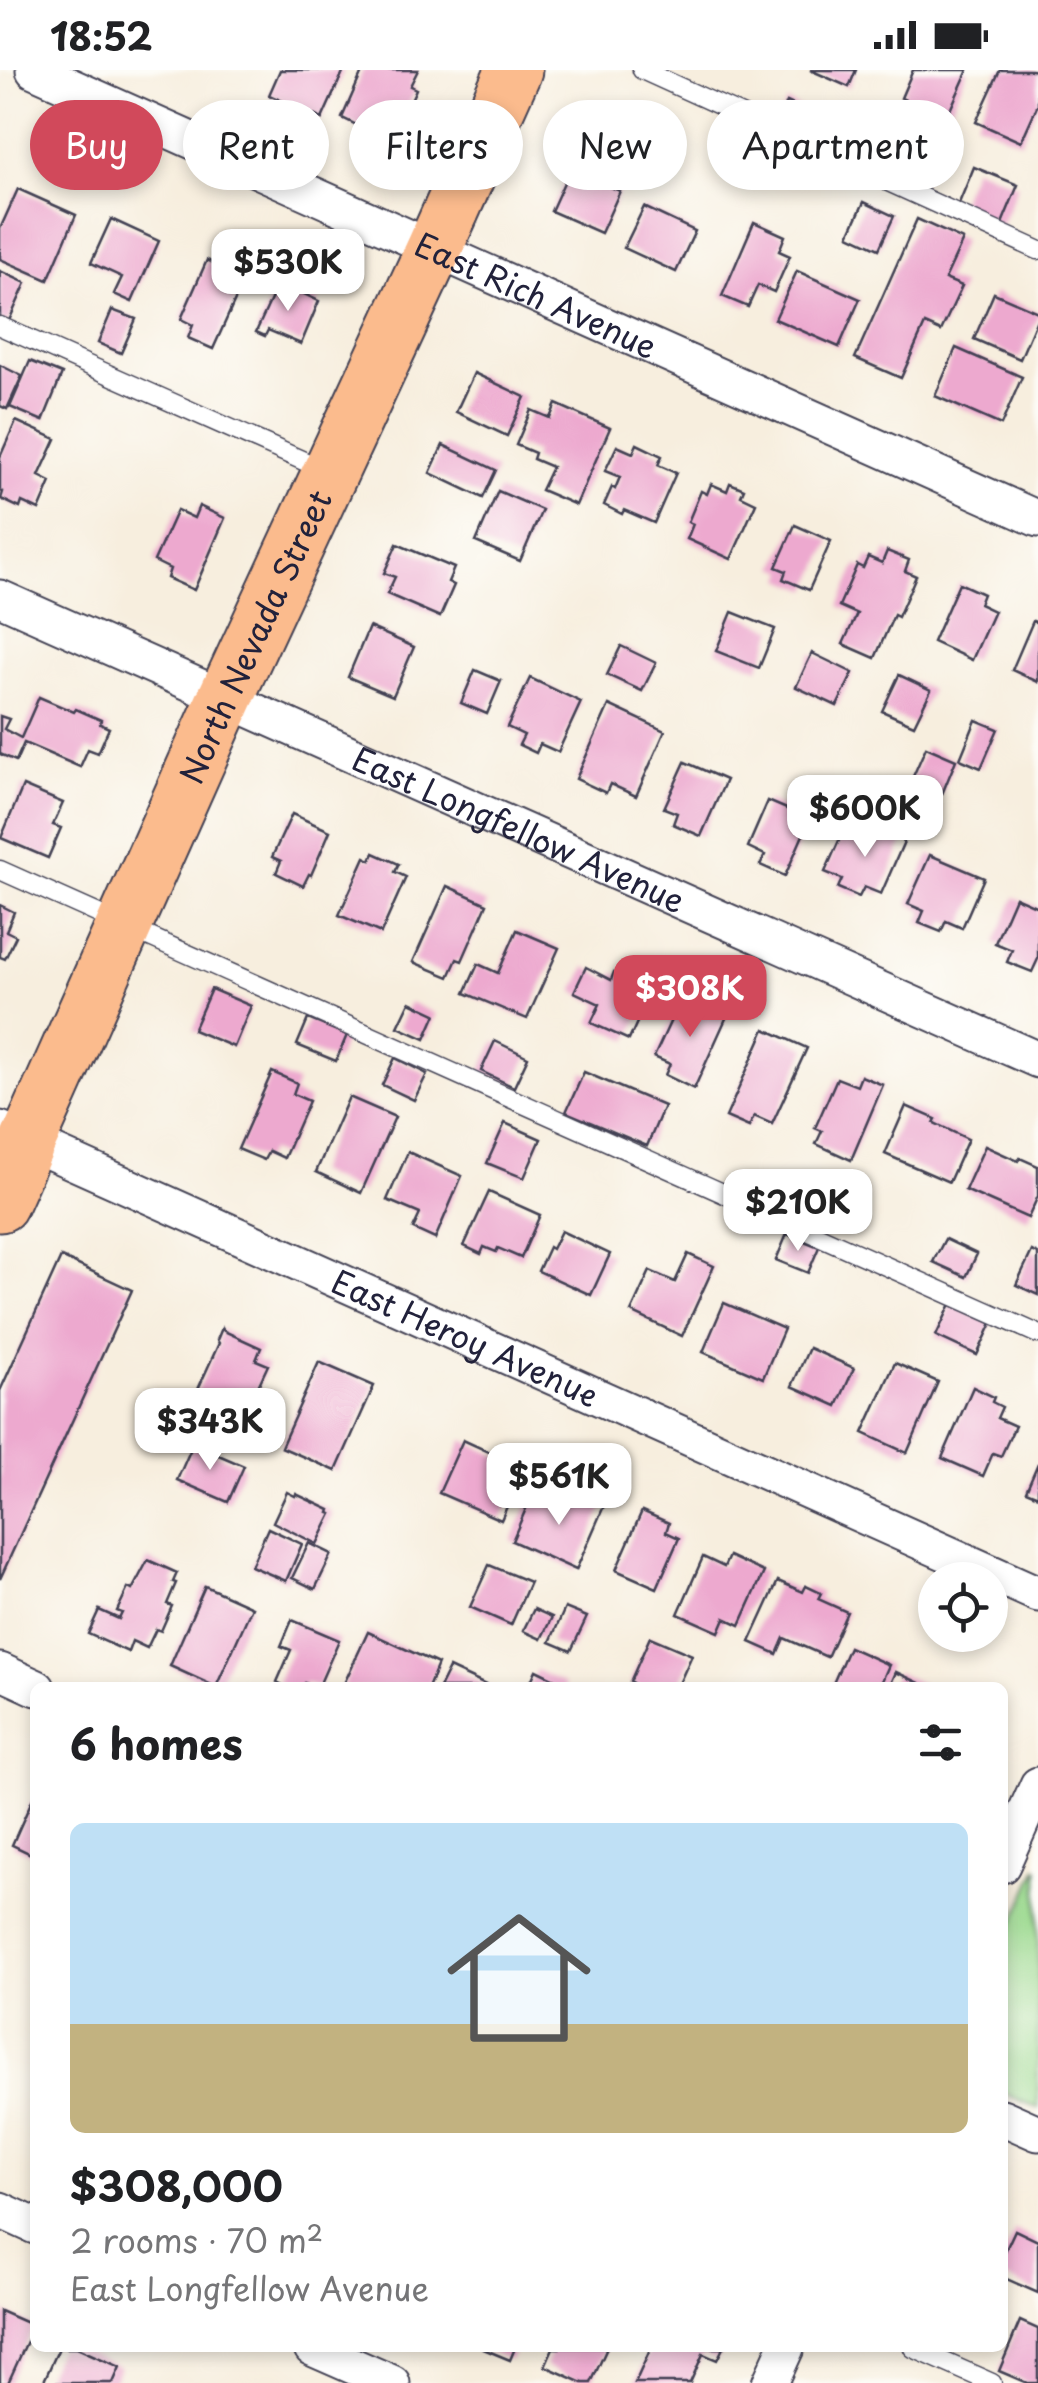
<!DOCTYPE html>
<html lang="en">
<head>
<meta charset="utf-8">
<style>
	:root { --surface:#fff; --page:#f6f6f6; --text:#202124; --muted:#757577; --line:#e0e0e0; --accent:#d1495b }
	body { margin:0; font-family:"Playpen Sans",sans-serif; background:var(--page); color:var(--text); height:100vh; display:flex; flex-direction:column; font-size:38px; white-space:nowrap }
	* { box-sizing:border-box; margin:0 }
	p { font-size:32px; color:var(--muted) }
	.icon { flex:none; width:55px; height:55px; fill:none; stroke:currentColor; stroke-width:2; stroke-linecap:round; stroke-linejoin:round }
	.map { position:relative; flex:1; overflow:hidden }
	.panel { position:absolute; left:30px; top:1612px; width:978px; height:670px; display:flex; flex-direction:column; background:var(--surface); border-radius:15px; box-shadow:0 5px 15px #0003 }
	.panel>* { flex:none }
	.banner { position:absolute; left:30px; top:30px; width:980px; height:90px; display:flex; gap:20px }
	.tools { position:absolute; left:918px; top:1492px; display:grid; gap:20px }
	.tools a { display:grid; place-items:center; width:90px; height:90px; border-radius:50%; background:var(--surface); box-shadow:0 5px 15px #0003; font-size:50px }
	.price { position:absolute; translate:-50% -85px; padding:0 22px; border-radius:20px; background:#fff; color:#222; font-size:32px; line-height:65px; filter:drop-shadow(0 2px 5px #0008) }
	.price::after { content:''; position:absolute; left:50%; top:60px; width:30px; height:22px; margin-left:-15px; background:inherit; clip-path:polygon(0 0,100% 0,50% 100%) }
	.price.current { background:var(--accent); color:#fff }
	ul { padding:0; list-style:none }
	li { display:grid; align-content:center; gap:20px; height:530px; padding:0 40px }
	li+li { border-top:2px solid var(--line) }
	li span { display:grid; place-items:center; height:310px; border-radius:15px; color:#555 }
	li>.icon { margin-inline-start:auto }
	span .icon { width:180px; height:180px; fill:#fffc; stroke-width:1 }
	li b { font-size:42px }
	h2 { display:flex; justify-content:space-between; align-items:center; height:120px; padding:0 40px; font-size:42px }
	.chip { padding:0 35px; border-radius:45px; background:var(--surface); box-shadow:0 5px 15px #0003; font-size:35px; line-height:90px }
	.chip.current { background:var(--accent); color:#fff }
	.status { display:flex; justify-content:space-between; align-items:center; height:70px; padding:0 50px; background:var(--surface); direction:ltr }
	.status svg { height:28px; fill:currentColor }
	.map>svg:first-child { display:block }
	.green { fill:#9bd98f; stroke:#5e7e65; stroke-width:2.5 }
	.building { fill:#eda9cf }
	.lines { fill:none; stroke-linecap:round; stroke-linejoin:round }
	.service-casing { stroke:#424153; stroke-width:21 }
	.minor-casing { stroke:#424153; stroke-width:39 }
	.primary-casing { stroke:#424153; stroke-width:59 }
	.service { stroke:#fff; stroke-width:18 }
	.minor { stroke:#fff; stroke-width:35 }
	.primary { stroke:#fbbb8d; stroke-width:55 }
	.labels { text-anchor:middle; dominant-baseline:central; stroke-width:8; stroke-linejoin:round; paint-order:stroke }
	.street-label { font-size:32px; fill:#22223b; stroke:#fdfcf7 }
</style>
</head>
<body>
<div class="status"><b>18:52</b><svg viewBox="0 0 49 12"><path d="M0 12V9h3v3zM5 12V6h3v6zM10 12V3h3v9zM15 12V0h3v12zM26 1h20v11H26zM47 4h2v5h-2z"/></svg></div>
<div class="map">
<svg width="1038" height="2313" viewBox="0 0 1038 2313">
	<rect width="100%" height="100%" fill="#fdfcf7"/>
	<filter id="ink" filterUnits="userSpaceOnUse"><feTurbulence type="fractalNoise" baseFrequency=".01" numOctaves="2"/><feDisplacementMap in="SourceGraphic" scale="20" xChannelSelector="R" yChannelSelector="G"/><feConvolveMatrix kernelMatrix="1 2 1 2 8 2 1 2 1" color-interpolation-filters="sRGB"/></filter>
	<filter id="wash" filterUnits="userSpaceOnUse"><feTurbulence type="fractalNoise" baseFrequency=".0048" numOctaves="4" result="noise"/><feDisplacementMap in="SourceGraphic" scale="40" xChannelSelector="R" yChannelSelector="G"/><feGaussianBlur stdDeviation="2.25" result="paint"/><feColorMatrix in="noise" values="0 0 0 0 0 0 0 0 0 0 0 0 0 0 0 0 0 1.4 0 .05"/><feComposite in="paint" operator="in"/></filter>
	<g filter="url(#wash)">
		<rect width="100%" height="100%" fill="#f7eede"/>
		<path class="green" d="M 1038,1797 L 1038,2038 L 1003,2023 L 1003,1876 Z"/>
		<g id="blocks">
			<g class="building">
				<path d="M 280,0 L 344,0 L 322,49 L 269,25 Z"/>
				<path d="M 363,0 L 418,0 L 410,16 L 416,19 L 406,41 L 423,49 L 407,85 L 360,64 L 363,58 L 342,48 Z"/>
				<path d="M 810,0 L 856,0 L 849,17 Z"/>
				<path d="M 913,0 L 968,0 L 946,49 L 901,28 Z"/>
				<path d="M 1000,0 L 1032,0 L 1038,3 L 1038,34 L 1021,72 L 976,52 Z"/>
				<path d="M 787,32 L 834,54 L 823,77 L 776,56 Z"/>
				<path d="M 883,80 L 928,100 L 917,123 L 872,103 Z"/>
				<path d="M 575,88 L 590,94 L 585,106 L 620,121 L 601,163 L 551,141 Z"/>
				<path d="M 974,97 L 1018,115 L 1001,156 L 957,138 Z"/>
				<path d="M 18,119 L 76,145 L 48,210 L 0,189 L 0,159 Z"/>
				<path d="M 864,132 L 894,146 L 879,179 L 849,165 Z"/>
				<path d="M 644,137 L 695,161 L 676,202 L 624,178 Z"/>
				<path d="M 111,149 L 159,171 L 132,232 L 114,224 L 122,207 L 91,193 Z"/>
				<path d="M 917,149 L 963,170 L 945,209 L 962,216 L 941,261 L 925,254 L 901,308 L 855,288 Z"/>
				<path d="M 754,152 L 785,166 L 779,181 L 790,186 L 774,222 L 758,215 L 748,237 L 722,226 Z"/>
				<path d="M 207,190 L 245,208 L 213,279 L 188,268 L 193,255 L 181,249 Z"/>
				<path d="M 0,201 L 26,213 L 8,253 L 0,250 Z"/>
				<path d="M 797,201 L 860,229 L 839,277 L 775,249 Z"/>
				<path d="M 279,212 L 319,231 L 301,274 L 268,260 L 265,266 L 256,262 Z"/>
				<path d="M 994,223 L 1038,242 L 1038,247 L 1020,289 L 974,269 Z"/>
				<path d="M 112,240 L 136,249 L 121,283 L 98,273 Z"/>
				<path d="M 956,278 L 1022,307 L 1001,355 L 935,326 Z"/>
				<path d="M 30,291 L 62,304 L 43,351 L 10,337 Z"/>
				<path d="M 0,295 L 22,306 L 7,339 L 0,336 Z"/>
				<path d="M 474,303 L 525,327 L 507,366 L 456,342 Z"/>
				<path d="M 556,334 L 610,358 L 576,435 L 541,420 L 552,397 L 533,389 L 535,383 L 516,375 L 531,340 L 550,348 Z"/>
				<path d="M 16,351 L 56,369 L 39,406 L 51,412 L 39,440 L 22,432 L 20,438 L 1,429 L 3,422 L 0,421 L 0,387 Z"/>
				<path d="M 637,374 L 662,386 L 658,395 L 676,403 L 654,453 L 624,440 L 622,444 L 604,435 L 612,417 L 615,419 L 620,407 L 605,401 L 617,376 L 633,383 Z"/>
				<path d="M 443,375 L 496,400 L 483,428 L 430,403 Z"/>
				<path d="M 730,413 L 744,419 L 741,426 L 756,433 L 731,489 L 687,469 L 693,454 L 688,452 L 701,421 L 707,424 L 711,414 L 727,421 Z"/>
				<path d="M 498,421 L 542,440 L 520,491 L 476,472 Z"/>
				<path d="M 199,436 L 225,448 L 194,520 L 167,508 L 170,499 L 154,491 L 177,440 L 194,448 Z"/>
				<path d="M 795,455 L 831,471 L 809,520 L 783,509 L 786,501 L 776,497 Z"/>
				<path d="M 397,474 L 454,498 L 448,512 L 454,515 L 440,547 L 387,524 L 395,507 L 384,503 Z"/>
				<path d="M 887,481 L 909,490 L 905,501 L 916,506 L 898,547 L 894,545 L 875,588 L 843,574 L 857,544 L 839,536 L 857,495 L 863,498 L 868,487 L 882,493 Z"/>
				<path d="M 959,513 L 983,524 L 979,534 L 994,541 L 972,590 L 933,572 Z"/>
				<path d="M 732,542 L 775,559 L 759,598 L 716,581 Z"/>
				<path d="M 1033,551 L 1038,553 L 1038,612 L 1012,600 Z"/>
				<path d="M 369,557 L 414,577 L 393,626 L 348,607 Z"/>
				<path d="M 621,576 L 656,593 L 642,621 L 607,605 Z"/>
				<path d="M 812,583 L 853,603 L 837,636 L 796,617 Z"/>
				<path d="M 475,600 L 501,611 L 487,644 L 461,633 Z"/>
				<path d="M 899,605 L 931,620 L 914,655 L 882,641 Z"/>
				<path d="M 530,608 L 581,632 L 558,682 L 540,674 L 536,683 L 519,675 L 524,665 L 507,657 Z"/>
				<path d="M 39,627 L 74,642 L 76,639 L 101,650 L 100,654 L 109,658 L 98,683 L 88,679 L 80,697 L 24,673 L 16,691 L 0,684 L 0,646 L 9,649 L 4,659 L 21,668 Z"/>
				<path d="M 609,635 L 665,661 L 636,726 L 610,714 L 606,723 L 576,709 Z"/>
				<path d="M 976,650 L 998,659 L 981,698 L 960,689 Z"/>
				<path d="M 926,677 L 956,690 L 942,724 L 911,711 Z"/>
				<path d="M 685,692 L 726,710 L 701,766 L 673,754 L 677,743 L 664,738 Z"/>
				<path d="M 23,716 L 63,733 L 53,755 L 61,758 L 48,788 L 1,768 Z"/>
				<path d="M 768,731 L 810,749 L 785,806 L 760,795 L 765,785 L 748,777 Z"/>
				<path d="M 292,744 L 330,761 L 311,805 L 309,804 L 303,816 L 276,803 L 281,791 L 272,787 Z"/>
				<path d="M 880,755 L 906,767 L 881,824 L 864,817 L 859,827 L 838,818 L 842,809 L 825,802 L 845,757 L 874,769 Z"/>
				<path d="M 374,783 L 399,794 L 395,802 L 406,807 L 381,863 L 339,845 L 365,787 L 371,790 Z"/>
				<path d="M 930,785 L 984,808 L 962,858 L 946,851 L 941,862 L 919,853 L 924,841 L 908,834 Z"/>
				<path d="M 447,816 L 487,834 L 462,891 L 457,889 L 449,907 L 413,892 Z"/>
				<path d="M 1015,827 L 1038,837 L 1038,889 L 1032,902 L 1007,892 L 1012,880 L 995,873 Z"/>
				<path d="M 0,835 L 14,842 L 6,861 L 16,866 L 5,889 L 0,887 Z"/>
				<path d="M 517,860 L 559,878 L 527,949 L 465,923 L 478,894 L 498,903 Z"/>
				<path d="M 586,897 L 611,910 L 614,902 L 652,919 L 629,970 L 591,953 L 600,934 L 574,922 Z"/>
				<path d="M 211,919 L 251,936 L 234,977 L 193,960 Z"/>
				<path d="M 683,924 L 728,944 L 694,1019 L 665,1005 L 670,994 L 654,987 Z"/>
				<path d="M 410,932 L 436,944 L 425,969 L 398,957 Z"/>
				<path d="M 308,949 L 347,965 L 336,991 L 297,975 Z"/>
				<path d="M 765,959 L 807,978 L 772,1054 L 754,1046 L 749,1057 L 726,1047 Z"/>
				<path d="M 495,971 L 528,987 L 514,1017 L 481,1001 Z"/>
				<path d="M 395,988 L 427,1004 L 414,1030 L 382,1015 Z"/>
				<path d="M 272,1002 L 297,1013 L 293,1024 L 309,1031 L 284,1088 L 269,1081 L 264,1090 L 238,1079 Z"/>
				<path d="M 584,1002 L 664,1036 L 647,1076 L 566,1042 Z"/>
				<path d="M 861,1006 L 883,1015 L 851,1090 L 816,1074 L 822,1061 L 815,1058 L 837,1008 L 857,1016 Z"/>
				<path d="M 349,1027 L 395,1047 L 361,1123 L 316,1102 Z"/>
				<path d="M 906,1036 L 936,1049 L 934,1053 L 968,1069 L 949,1112 L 885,1084 Z"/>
				<path d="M 505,1053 L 541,1069 L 524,1108 L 487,1093 Z"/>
				<path d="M 985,1076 L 1018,1091 L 1020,1088 L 1038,1096 L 1038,1126 L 1028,1148 L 965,1120 Z"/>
				<path d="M 408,1082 L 462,1106 L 435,1169 L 413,1159 L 420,1144 L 387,1130 Z"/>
				<path d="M 489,1122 L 540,1145 L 521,1188 L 498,1178 L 496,1182 L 484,1177 L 481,1184 L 464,1176 Z"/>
				<path d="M 561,1161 L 610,1184 L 591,1225 L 538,1201 L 549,1177 L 552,1179 Z"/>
				<path d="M 787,1164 L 819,1177 L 808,1203 L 776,1190 Z"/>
				<path d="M 945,1169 L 977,1184 L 966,1207 L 933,1192 Z"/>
				<path d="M 1032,1181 L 1038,1184 L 1038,1225 L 1016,1215 Z"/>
				<path d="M 688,1184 L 714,1196 L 682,1266 L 631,1242 L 650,1201 L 675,1212 Z"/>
				<path d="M 61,1187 L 132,1220 L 0,1509 L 0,1321 Z"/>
				<path d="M 724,1233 L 784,1259 L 763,1308 L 703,1282 Z"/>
				<path d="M 951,1234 L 992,1253 L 977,1285 L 936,1266 Z"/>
				<path d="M 222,1258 L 224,1261 L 261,1278 L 256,1290 L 268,1295 L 254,1325 L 259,1326 L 255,1334 L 251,1332 L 238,1361 L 189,1339 L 219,1273 L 217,1270 Z"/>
				<path d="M 809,1278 L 854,1298 L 837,1336 L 792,1316 Z"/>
				<path d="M 319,1292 L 374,1316 L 336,1401 L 281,1377 Z"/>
				<path d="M 895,1293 L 938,1312 L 907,1383 L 863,1363 Z"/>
				<path d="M 973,1317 L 994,1327 L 992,1332 L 1002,1337 L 997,1348 L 1015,1356 L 1001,1386 L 993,1383 L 983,1406 L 942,1388 Z"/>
				<path d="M 463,1370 L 524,1398 L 501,1450 L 439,1423 Z"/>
				<path d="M 193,1374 L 244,1396 L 228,1432 L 177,1410 Z"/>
				<path d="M 1038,1393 L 1038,1426 L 1026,1421 Z"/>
				<path d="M 564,1419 L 604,1436 L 576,1500 L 512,1471 L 532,1425 L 557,1436 Z"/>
				<path d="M 287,1422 L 295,1426 L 296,1424 L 330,1440 L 329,1443 L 332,1444 L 317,1474 L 273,1452 Z"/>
				<path d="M 642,1441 L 669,1453 L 666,1462 L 679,1468 L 657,1518 L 616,1500 Z"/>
				<path d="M 268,1458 L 302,1474 L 286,1511 L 251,1496 Z"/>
				<path d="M 309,1473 L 332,1484 L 315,1519 L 292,1508 Z"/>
				<path d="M 729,1486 L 764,1502 L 740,1555 L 725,1548 L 719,1562 L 678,1544 L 703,1487 L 724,1497 Z"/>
				<path d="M 148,1490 L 177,1503 L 173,1512 L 176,1513 L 167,1534 L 172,1536 L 161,1561 L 156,1559 L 147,1578 L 132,1571 L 128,1582 L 88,1564 L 99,1540 L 119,1549 L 122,1543 L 117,1541 L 128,1518 L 132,1520 Z"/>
				<path d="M 489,1495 L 530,1512 L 511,1555 L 470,1537 Z"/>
				<path d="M 778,1511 L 803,1522 L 806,1516 L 821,1523 L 818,1529 L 847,1542 L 827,1587 L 784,1568 L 777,1584 L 750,1572 Z"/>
				<path d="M 205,1516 L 252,1537 L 216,1617 L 170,1596 Z"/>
				<path d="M 565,1538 L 587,1547 L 571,1581 L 550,1572 Z"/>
				<path d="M 534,1539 L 552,1547 L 541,1569 L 523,1561 Z"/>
				<path d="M 292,1550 L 339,1570 L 318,1618 L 305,1613 L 303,1618 L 289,1618 L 277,1612 L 291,1580 L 281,1576 Z"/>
				<path d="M 368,1562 L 438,1594 L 428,1618 L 342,1618 Z"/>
				<path d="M 650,1567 L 692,1585 L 677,1618 L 641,1618 L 630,1612 Z"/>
				<path d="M 849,1577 L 889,1595 L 879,1618 L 831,1618 Z"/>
				<path d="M 449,1598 L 492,1618 L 439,1618 Z"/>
				<path d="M 536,1600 L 565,1614 L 564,1618 L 528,1618 Z"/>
				<path d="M 896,1602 L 930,1618 L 889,1618 Z"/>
				<path d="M 32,1730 L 35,1732 L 35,1786 L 12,1775 Z"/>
				<path d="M 1015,2160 L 1038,2171 L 1038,2223 L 1002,2207 L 1002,2188 Z"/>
				<path d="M 0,2241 L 34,2256 L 8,2313 L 0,2313 Z"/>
				<path d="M 1020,2251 L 1038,2259 L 1038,2313 L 1027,2313 L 999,2301 Z"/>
				<path d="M 59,2278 L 77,2278 L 120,2297 L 113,2313 L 43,2313 Z"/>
				<path d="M 481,2278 L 515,2278 L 510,2290 Z"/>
				<path d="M 553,2278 L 607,2278 L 591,2313 L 583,2313 L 545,2296 Z"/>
				<path d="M 651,2278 L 723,2278 L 717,2290 L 703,2284 L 690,2313 L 635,2313 Z"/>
			</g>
		</g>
	</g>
	<g filter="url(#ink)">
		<use href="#blocks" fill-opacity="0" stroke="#424153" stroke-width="2.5"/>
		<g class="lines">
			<defs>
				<g id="service">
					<path d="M 642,0 L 1038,180"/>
					<path d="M 0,256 L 324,400"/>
					<path d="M 0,800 L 1038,1264"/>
					<path d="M 913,2278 L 992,2313"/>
				</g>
				<g id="minor">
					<path id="s1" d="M 34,0 L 1038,449"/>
					<path id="s2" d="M 0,528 L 1038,990"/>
					<path id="s3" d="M 0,1059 L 1038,1524"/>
					<path d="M 0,1601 L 37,1618"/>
					<path d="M 1002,1795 L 1038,1715"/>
					<path d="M 1002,2047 L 1038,2063"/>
					<path d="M 0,2140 L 35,2156"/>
					<path d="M 312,2278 L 392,2313"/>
					<path d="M 770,2313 L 786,2278"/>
				</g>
				<g id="primary">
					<path id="s4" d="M 0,1134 L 225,629 L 434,179 L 514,0"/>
				</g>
			</defs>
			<use href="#service" class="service-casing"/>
			<use href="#minor" class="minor-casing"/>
			<use href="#primary" class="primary-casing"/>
			<use href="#service" class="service"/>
			<use href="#minor" class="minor"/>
			<use href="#primary" class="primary"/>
		</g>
	</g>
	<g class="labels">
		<g class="street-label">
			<text stroke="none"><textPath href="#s1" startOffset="550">East Rich Avenue</textPath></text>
			<text stroke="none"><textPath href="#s4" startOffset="622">North Nevada Street</textPath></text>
			<text stroke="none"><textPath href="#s2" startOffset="568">East Longfellow Avenue</textPath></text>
			<text stroke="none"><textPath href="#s3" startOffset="510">East Heroy Avenue</textPath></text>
		</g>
	</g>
</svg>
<div class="tools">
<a><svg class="icon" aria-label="locate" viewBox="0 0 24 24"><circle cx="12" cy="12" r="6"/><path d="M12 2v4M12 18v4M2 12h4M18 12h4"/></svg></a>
</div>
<b class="price" style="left:288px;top:244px">$530K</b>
<b class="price" style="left:865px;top:790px">$600K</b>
<b class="price current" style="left:690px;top:970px">$308K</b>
<b class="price" style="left:798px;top:1184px">$210K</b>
<b class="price" style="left:210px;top:1403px">$343K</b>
<b class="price" style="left:559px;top:1458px">$561K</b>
<div class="banner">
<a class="chip current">Buy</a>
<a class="chip">Rent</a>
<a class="chip">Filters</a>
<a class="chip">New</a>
<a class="chip">Apartment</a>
</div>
<section class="panel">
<h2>6 homes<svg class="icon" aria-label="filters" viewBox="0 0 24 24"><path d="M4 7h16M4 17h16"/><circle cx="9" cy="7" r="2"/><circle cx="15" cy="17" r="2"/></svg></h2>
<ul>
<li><span style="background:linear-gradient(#bfe0f5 65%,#c2b280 0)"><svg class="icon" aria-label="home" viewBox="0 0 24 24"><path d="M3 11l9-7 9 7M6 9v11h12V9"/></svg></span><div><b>$308,000</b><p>2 rooms · 70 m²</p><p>East Longfellow Avenue</p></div></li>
</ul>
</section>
</div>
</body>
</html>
